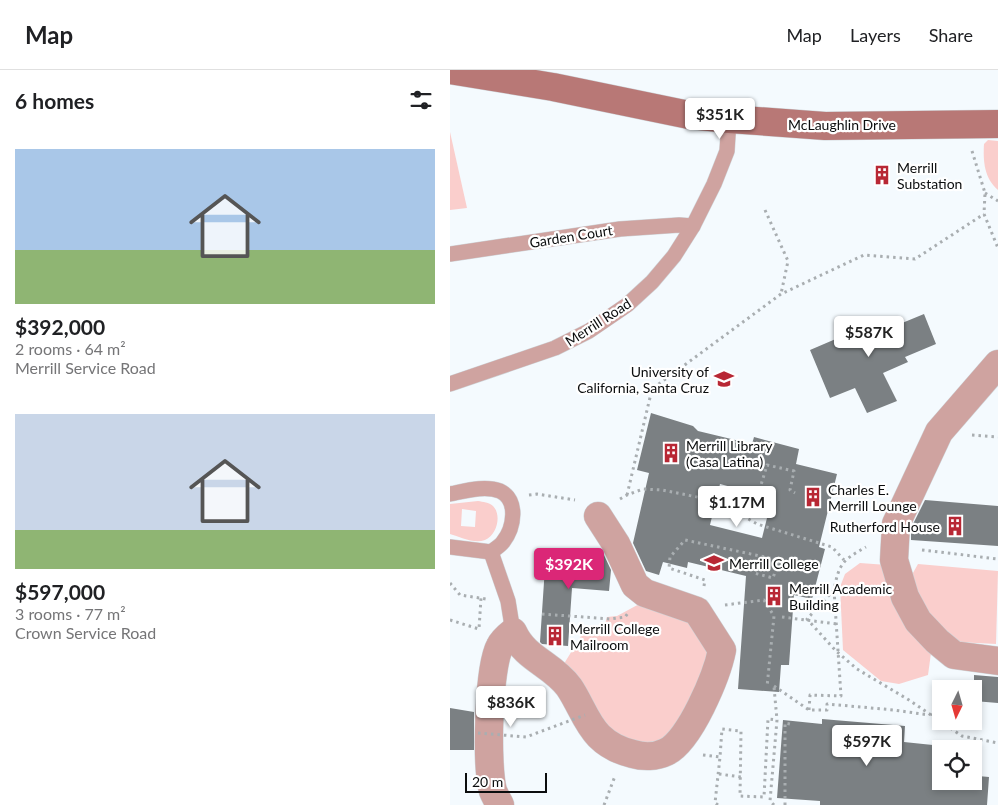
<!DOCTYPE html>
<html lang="en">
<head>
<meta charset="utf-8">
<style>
	:root { --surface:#fff; --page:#f2f2f2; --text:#202124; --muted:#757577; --line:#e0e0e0; --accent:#db2777 }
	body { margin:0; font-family:Lato,sans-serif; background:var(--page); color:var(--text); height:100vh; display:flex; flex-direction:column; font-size:19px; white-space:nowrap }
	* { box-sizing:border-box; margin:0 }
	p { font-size:16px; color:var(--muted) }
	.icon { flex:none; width:28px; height:28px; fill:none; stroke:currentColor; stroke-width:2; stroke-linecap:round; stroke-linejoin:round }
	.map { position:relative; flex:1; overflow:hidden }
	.details { display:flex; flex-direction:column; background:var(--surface); width:450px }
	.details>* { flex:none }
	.needle { width:32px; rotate:185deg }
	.fabs { position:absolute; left:482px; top:610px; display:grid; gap:10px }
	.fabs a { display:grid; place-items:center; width:50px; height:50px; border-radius:0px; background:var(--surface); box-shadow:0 2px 8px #0003; font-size:25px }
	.scale { position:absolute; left:15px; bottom:12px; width:82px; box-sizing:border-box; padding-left:5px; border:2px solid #0b0d0e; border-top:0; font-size:14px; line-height:18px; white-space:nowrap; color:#0b0d0e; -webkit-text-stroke:4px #fff; paint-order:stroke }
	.price { position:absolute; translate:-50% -42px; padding:0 11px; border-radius:5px; background:#fff; color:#222; font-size:16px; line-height:32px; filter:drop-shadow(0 1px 2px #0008) }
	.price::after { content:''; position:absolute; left:50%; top:30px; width:15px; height:11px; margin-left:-8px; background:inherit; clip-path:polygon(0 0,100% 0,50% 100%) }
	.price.on { background:var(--accent); color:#fff }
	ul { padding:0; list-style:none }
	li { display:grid; align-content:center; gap:10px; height:265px; padding:0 15px }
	li span { display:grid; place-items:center; height:155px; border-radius:0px; color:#555 }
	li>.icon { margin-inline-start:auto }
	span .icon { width:90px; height:90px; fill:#fffc; stroke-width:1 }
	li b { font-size:21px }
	h2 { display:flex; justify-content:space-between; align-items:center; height:60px; padding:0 15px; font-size:21px }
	header { display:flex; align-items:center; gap:30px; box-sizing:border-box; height:70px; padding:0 25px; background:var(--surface); border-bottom:1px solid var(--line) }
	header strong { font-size:24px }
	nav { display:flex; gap:28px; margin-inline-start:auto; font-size:18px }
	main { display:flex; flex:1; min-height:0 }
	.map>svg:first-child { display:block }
	.green { fill:#facecc; fill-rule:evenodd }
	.building { fill:#7b8083; fill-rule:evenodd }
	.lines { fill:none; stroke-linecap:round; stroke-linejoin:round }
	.lane-casing { stroke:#cfd4d8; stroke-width:16 }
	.street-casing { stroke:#cfd4d8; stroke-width:29 }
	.secondary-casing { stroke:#cfd4d8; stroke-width:29 }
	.path { stroke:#a9aeb1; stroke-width:3; stroke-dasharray:2.5 4; stroke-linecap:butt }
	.lane { stroke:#cfa3a0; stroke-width:15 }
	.street { stroke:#cfa3a0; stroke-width:28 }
	.secondary { stroke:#b87876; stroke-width:28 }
	.path-bridge { stroke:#a9aeb1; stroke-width:3; stroke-dasharray:2.5 4; stroke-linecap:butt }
	.labels { text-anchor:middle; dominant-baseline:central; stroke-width:4.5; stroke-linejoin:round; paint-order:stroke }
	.street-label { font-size:14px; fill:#0b0d0e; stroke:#fff }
	.poi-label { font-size:14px; fill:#0b0d0e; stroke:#fff; text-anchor:start }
</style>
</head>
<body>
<header>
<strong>Map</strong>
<nav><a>Map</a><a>Layers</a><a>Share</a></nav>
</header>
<main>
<section class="details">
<h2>6 homes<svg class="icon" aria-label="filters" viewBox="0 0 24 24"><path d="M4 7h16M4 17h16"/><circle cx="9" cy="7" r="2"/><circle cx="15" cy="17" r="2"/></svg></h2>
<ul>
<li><span style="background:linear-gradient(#a9c7e8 65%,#8fb573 0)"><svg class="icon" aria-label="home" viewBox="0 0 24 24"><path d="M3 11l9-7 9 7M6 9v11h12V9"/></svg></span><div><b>$392,000</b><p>2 rooms · 64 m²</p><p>Merrill Service Road</p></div></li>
<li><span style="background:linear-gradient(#c9d6e8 75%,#8fb573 0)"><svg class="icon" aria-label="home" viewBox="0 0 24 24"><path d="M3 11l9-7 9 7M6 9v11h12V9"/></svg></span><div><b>$597,000</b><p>3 rooms · 77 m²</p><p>Crown Service Road</p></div></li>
</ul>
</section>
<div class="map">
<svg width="548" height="735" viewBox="0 0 548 735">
	<rect width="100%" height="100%" fill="#f4fafe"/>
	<g class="green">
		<path d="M 0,62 L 17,138 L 0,140 Z"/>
		<path d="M 538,70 L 548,71 L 548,120 C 534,108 533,91 534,74 Z"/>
		<path d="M 28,431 C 33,432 39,432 43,436 C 52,445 47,465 35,470 C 24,474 10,467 0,464 L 0,434 ZM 12,439 L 26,441 L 25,457 L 11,456 Z"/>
		<path d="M 410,493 L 437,495 L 481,583 L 478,605 L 449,614 L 431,611 L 393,580 L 390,517 L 395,504 Z"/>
		<path d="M 468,494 L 548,501 L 546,574 L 508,572 L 485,559 L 459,510 Z"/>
		<path d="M 193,532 L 244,550 L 261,588 L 255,606 L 214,674 L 163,671 L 112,597 L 131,566 L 142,558 L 155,554 L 157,547 L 167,546 Z"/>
	</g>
	<g class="building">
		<path d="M 474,244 L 486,274 L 455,287 L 458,292 L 433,303 L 447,331 L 417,343 L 405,318 L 380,328 L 360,280 L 388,268 L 384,259 L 410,248 L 416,263 L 438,254 L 440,258 Z"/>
		<path d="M 201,343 L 243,356 L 248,361 L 302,374 L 304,367 L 349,379 L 346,394 L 387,404 L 369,477 L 375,479 L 362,529 L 344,525 L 339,595 L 331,595 L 329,622 L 288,619 L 296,506 L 238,492 L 237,498 L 213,492 L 209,505 L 196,501 L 183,473 L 199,403 L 187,400 ZM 270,414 L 322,428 L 312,468 L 260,455 Z"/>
		<path d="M 475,430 L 548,436 L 548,476 L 461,470 L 461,458 Z"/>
		<path d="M 118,480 L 153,483 L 161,500 L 159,521 L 122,518 L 118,576 L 92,574 L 90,572 L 95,497 L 102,498 L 103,482 L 118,483 Z"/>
		<path d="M 524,605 L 548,607 L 548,633 L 524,631 Z"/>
		<path d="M 0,638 L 24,642 L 24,680 L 0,680 Z"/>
		<path d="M 372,649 L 455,656 L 454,672 L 521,679 L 491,679 L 491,711 L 524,711 L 524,698 L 529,699 L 528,706 L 539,707 L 537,735 L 370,735 L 370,731 L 327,728 L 333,650 L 372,654 Z"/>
	</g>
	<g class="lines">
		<defs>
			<g id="lane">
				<path d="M 0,184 L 170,159 L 229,155 L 243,156"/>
				<path d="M 0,314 L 105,278 L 139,261 L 177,235 L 202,212 L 224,186 L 243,156 L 264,114 L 277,81 L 279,49"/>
				<path d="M 0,424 C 15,421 35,415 50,421 C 69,430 64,458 53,472 C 50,476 45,479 41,482 L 0,477"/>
				<path d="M 41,482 L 58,531 L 63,562"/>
			</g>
			<g id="street">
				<path d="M 548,294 L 489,362 L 446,454 L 444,490 L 455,527 L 468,551 L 487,571 L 504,585 L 548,591"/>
				<path d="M 50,735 C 48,731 45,726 43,721 C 36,696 38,598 50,576 C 52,571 58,566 63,562 C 75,589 102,594 119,617 C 130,633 136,653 149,666 C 158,675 170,681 183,684 C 193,687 206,687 216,682 C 240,671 267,605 272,580 L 247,541 L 195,523 L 185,515 L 166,474 L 148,446"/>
			</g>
			<path id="secondary" d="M 0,0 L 103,17 L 239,45 L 279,49 L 375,56 L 548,54"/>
		</defs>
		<use href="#lane" class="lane-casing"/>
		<use href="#street" class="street-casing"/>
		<use href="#secondary" class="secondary-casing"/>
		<g class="path">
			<path d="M 522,81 L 535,123 L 534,144 L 548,178"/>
			<path d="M 535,123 L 548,131"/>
			<path d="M 315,140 L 338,191 L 331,224"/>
			<path d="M 522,365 L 548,367"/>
			<path d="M 79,425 L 87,424 L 125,430"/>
			<path d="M 177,425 L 202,319 L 331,224 L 414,185 L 465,189 L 534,144"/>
			<path d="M 170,429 L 177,425 L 193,419 L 212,420 L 267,431 L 307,454 L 382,477 L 394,490"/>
			<path d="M 268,431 L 308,425 L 317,395 L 344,401 L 340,420 L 345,423"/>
			<path d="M 472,480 L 548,489"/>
			<path d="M 0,513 L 10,525 L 36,529"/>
			<path d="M 254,516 L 255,510 L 219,498 L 220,487 L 235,470 L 329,490 L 323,508 L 304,503"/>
			<path d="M 384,520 L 357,549 L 386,581 L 407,599 L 459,630 L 512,666 L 548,673"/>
			<path d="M 275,535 L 314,530 L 324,546 L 317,617"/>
			<path d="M 92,544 L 160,549 L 175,547 L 178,543"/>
			<path d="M 332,547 L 387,554"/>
			<path d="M 0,550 L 29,559 L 31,528"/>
			<path d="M 324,616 L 359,640 L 377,640 L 377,634 L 444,640 L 479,645"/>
			<path d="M 493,619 L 497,613"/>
			<path d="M 359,640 L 360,625 L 391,626 L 384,520 C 389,493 393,490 416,477"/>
			<path d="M 482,646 L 491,622"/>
			<path d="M 253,685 L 270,687 L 272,659 L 291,661 L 290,726 L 314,727 L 318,649 L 327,650"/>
			<path d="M 269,704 L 291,707"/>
			<path d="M 154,735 L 165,706"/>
			<path d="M 268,735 L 265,733 L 270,687"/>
			<path d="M 324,735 L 320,731 L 327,650 L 324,617"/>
			<path d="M 335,735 L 335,653 L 340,654"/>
		</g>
		<use href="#lane" class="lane"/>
		<use href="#street" class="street"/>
		<use href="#secondary" class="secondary"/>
		<path class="path-bridge" d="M 28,663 L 76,667 L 135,645"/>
	</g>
	<defs>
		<symbol id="building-bare" viewBox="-9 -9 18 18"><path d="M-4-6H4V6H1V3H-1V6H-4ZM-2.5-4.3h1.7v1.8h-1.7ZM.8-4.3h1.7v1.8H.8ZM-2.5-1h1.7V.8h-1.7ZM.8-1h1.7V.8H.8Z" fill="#b82734" stroke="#fff" stroke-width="2.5" paint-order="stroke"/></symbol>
		<symbol id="university-bare" viewBox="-9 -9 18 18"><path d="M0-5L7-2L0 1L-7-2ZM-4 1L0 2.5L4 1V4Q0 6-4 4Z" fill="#b82734" stroke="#fff" stroke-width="2.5" paint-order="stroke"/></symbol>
	</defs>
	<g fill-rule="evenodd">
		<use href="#building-bare" x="418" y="91" width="28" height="28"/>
		<use href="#university-bare" x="260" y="295" width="28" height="28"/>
		<use href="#building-bare" x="207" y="369" width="28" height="28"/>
		<use href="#building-bare" x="349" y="413" width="28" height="28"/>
		<use href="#building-bare" x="491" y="442" width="28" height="28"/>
		<use href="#university-bare" x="250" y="479" width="28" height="28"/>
		<use href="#building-bare" x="310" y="512" width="28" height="28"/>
		<use href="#building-bare" x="91" y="552" width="28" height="28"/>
	</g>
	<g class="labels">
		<g class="street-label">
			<text x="392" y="54">McLaughlin Drive</text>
			<text transform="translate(121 166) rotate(-9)">Garden Court</text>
			<text transform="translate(148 252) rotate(-33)">Merrill Road</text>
		</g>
		<g class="poi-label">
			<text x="447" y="97">Merrill<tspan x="447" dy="16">Substation</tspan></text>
			<text x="259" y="301" text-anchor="end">University of<tspan x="259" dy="16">California, Santa Cruz</tspan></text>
			<text x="236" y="375">Merrill Library<tspan x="236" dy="16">(Casa Latina)</tspan></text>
			<text x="378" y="419">Charles E.<tspan x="378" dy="16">Merrill Lounge</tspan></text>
			<text x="490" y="456" text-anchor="end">Rutherford House</text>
			<text x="279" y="493">Merrill College</text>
			<text x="339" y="518">Merrill Academic<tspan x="339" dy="16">Building</tspan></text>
			<text x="120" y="558">Merrill College<tspan x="120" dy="16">Mailroom</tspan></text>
		</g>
	</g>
</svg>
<div class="fabs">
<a><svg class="needle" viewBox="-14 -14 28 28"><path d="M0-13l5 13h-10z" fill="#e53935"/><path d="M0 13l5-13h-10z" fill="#757577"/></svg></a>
<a><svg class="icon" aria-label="locate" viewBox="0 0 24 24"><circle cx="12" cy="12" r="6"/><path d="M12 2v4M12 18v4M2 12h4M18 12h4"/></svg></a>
</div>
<div class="scale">20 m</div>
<b class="price" style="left:270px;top:70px">$351K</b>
<b class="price" style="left:419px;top:288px">$587K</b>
<b class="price" style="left:287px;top:458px">$1.17M</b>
<b class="price on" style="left:119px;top:520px">$392K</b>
<b class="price" style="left:61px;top:658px">$836K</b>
<b class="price" style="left:417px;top:697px">$597K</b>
</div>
</main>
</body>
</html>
